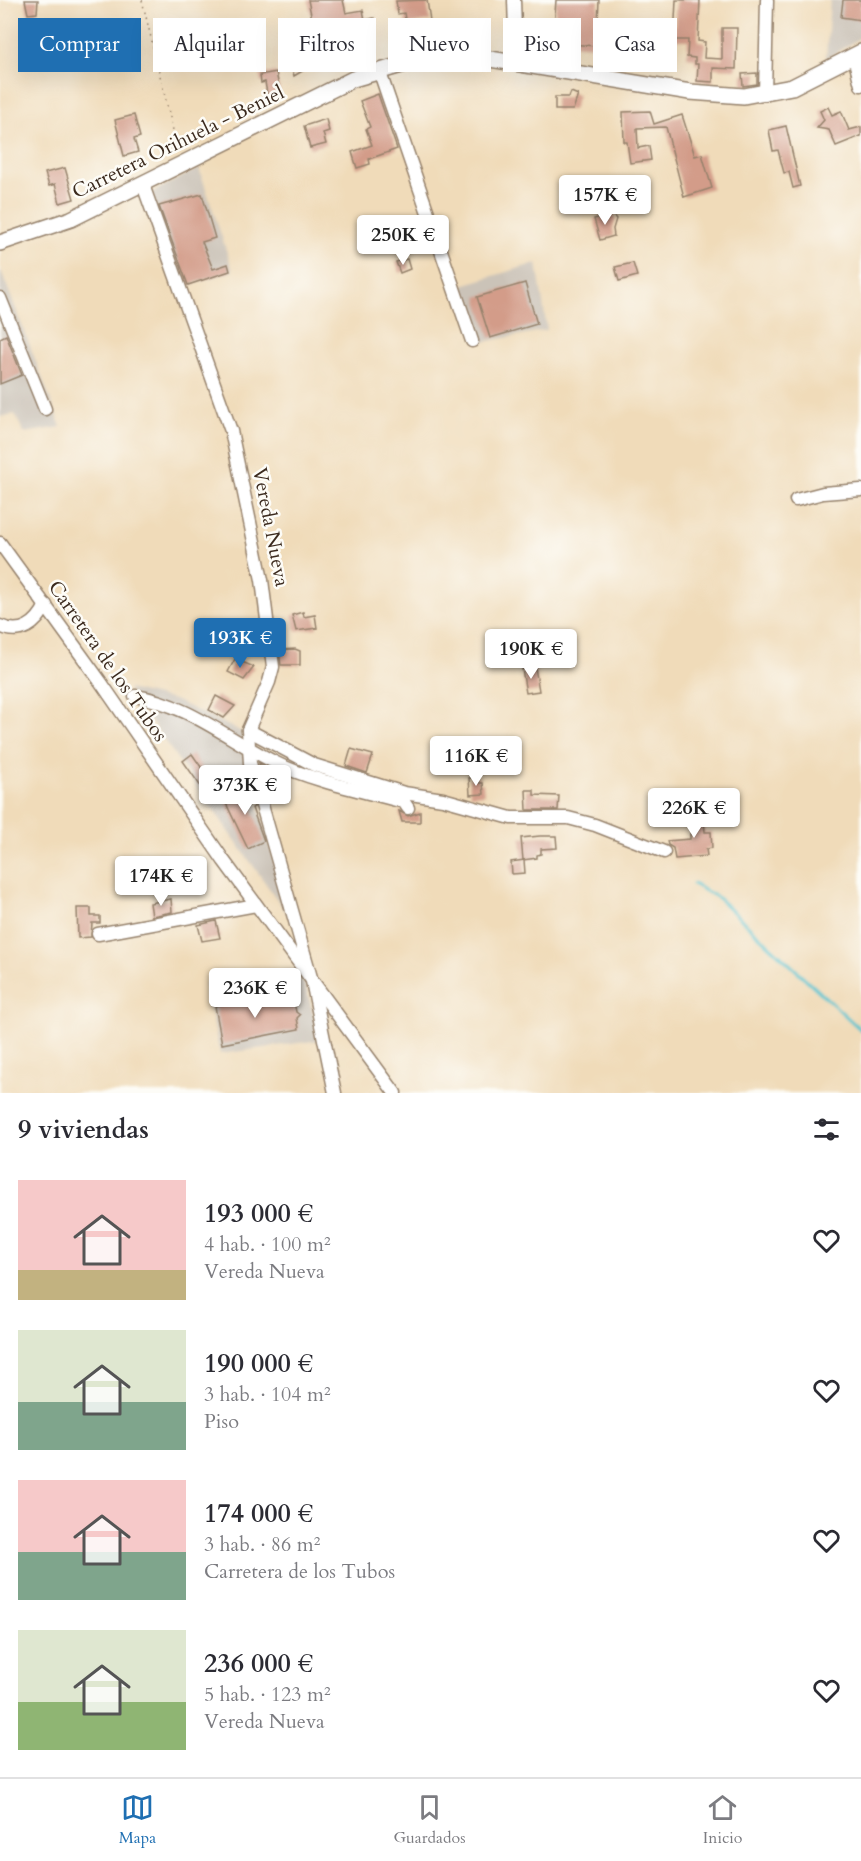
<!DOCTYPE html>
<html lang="es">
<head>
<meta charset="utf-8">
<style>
	:root { --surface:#fff; --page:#f7f7f7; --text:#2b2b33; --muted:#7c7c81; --line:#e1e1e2; --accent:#1f6fb2 }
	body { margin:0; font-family:Cardo,serif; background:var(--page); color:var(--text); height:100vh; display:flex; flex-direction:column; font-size:22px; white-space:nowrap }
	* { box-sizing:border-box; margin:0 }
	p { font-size:20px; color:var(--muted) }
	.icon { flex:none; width:33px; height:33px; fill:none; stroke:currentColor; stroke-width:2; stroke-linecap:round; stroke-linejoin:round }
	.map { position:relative; height:1093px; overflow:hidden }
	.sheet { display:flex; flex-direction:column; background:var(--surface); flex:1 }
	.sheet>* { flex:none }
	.guide { position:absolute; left:18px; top:18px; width:825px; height:54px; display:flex; gap:12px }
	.price { position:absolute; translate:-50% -51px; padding:0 14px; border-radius:6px; background:#fff; color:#222; font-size:20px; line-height:39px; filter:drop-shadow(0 2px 3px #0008) }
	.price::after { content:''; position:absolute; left:50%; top:36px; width:18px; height:14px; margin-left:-9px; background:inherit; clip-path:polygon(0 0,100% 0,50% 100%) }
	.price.selected { background:var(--accent); color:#fff }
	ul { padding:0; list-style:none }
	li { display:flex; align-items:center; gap:18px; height:150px; padding:0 18px }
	li span { display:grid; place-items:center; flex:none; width:168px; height:120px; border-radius:0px; color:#555 }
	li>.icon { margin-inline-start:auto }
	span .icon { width:72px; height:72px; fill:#fffc; stroke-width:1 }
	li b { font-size:26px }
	h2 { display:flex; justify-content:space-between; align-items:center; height:72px; padding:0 18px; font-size:26px }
	.tag { padding:0 21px; border-radius:0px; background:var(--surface); box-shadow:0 6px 24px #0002; font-size:21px; line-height:54px }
	.tag.selected { background:var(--accent); color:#fff }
	.tabs { display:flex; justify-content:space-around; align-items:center; height:84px; border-top:2px solid var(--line); background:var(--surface); font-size:16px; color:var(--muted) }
	.tabs a { display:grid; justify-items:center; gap:3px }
	.tabs .selected { color:var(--accent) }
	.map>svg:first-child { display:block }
	.industrial { fill:#cbc3b8 }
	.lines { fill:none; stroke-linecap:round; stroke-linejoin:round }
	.stream { stroke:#56c3cf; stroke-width:3 }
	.building { fill:#d39c89 }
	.minor-casing { stroke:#96826c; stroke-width:15 }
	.major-casing { stroke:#96826c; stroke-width:18 }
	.path { stroke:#96826c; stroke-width:1.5; stroke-dasharray:1.5 4.5; stroke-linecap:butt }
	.minor { stroke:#fff; stroke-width:12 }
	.major { stroke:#fff; stroke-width:15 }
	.labels { text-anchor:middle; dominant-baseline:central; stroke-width:5; stroke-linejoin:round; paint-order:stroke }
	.street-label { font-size:20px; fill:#3b2a1e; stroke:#fdfcf7 }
</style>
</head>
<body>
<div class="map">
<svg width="861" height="1093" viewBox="0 0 861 1093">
	<rect width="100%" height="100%" fill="#fdfcf7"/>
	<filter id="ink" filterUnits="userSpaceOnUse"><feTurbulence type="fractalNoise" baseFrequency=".0167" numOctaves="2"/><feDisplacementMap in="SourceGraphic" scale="12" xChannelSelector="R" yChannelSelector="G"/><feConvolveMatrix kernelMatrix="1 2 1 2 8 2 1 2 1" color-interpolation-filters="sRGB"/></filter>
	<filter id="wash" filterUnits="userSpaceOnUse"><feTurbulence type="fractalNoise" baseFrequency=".008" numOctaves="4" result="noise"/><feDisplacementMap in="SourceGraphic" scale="24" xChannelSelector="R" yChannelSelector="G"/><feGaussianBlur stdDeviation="1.35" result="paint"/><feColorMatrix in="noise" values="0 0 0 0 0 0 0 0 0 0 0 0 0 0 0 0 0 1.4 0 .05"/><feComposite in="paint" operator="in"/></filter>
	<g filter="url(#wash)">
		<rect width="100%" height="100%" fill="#f0dbb9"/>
		<g class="industrial">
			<path d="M 830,0 L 861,0 L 861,37 L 826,59 Z"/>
			<path d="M 199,168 L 233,271 L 182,288 L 151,193 Z"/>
			<path d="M 537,263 L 547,330 L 478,343 L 459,286 Z"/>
			<path d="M 0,268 L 61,427 L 24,433 L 15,414 L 0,417 Z"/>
			<path d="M 128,689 L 174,700 L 242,732 L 249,775 L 293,922 Z"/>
			<path d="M 293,969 L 306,987 L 320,1040 L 220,1054 L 205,984 Z"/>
		</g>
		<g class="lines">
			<path class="stream" d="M 693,884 L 717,897 L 861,1030"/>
		</g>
		<g id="blocks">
			<g class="building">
				<path d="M 25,0 L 38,0 L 37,13 L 28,14 Z"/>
				<path d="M 308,0 L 343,0 L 346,13 L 363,10 L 365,20 L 374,18 L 375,26 L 370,27 L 371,31 L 350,35 L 352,44 L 334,48 L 334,53 L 320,56 L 321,60 L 294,76 L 287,45 L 316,39 Z"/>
				<path d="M 427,0 L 430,21 L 406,25 L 404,13 L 398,14 L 396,1 Z"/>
				<path d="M 556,0 L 599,0 L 597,46 L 553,43 Z"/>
				<path d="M 676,0 L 700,0 L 698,41 L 705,42 L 704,58 L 722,59 L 722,28 L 737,28 L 736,69 L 713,68 L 713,82 L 697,81 L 698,64 L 695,64 L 695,58 L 687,57 L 688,40 L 674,40 Z"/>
				<path d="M 843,0 L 861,0 L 861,20 L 841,17 Z"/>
				<path d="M 276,72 L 281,97 L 268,99 L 265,82 L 261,83 L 260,75 Z"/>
				<path d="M 757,73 L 757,84 L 743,86 L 742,74 Z"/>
				<path d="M 571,92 L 578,95 L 573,110 L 555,110 L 555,97 L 569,97 Z"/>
				<path d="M 378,94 L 397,149 L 369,159 L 370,164 L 357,168 L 352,152 L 372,145 L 366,129 L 370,127 L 360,101 Z"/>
				<path d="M 828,107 L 832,115 L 841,111 L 849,130 L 861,127 L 861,136 L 836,146 L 829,130 L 817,128 L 824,120 L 820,111 Z"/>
				<path d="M 650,111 L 654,124 L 682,115 L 695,156 L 702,154 L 712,188 L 684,197 L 666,127 L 637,128 L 638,148 L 649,146 L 651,160 L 630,163 L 627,142 L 624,142 L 623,112 Z"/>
				<path d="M 134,115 L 140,137 L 134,139 L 138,152 L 124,156 L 115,120 Z"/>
				<path d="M 326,119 L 329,131 L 323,133 L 326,144 L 310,148 L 304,126 Z"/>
				<path d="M 786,126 L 800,186 L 793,188 L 789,172 L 784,173 L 778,150 L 773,151 L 769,130 Z"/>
				<path d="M 65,168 L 74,199 L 60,203 L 55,184 L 49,186 L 45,173 Z"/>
				<path d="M 202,194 L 215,238 L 202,242 L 213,269 L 228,264 L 230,271 L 188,285 L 159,206 Z"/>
				<path d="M 612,214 L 616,219 L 613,229 L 614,236 L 600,240 L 594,219 Z"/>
				<path d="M 407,259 L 410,269 L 400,273 L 396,262 Z"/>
				<path d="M 633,263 L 637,276 L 619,281 L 615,267 Z"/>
				<path d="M 525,283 L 537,324 L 490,338 L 477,297 Z"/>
				<path d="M 6,335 L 22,375 L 0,384 L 0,338 Z"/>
				<path d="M 303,612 L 304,617 L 315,615 L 317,628 L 296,631 L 292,615 Z"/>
				<path d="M 295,649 L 300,651 L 300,665 L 281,665 L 279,650 Z"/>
				<path d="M 235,659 L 254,667 L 244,680 L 228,672 Z"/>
				<path d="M 535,667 L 539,691 L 526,693 L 522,669 Z"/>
				<path d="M 216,696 L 235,706 L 224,718 L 209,710 Z"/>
				<path d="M 351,749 L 373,755 L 367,773 L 346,766 Z"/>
				<path d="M 192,754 L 215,787 L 206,794 L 183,761 Z"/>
				<path d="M 259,763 L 278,773 L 278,778 L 268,779 L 267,770 L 261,772 Z"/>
				<path d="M 479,777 L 479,783 L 483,783 L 484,794 L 470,795 L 469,778 Z"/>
				<path d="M 248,785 L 254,807 L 252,808 L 264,841 L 248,849 L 223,797 Z"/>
				<path d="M 526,790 L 534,790 L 534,795 L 559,796 L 558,810 L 527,810 Z"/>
				<path d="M 703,810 L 705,832 L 711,832 L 712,848 L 706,849 L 707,856 L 675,859 L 673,848 L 668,845 L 667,841 L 690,839 L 690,834 L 692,833 L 690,811 Z"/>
				<path d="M 399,811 L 408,816 L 420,812 L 420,822 L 402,822 Z"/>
				<path d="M 540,836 L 556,836 L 557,848 L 541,849 L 541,854 L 537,855 L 537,858 L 523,860 L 521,838 Z"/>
				<path d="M 524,860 L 525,873 L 512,874 L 511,862 Z"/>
				<path d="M 171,899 L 172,912 L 152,916 L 150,903 Z"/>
				<path d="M 77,908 L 91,908 L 91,916 L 100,916 L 100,923 L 92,923 L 91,937 L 78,938 Z"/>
				<path d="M 216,921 L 220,938 L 202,941 L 198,925 Z"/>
				<path d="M 271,995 L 273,1005 L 294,1001 L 296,1012 L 300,1015 L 297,1018 L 299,1029 L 222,1044 L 215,1006 Z"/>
			</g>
		</g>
	</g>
	<g filter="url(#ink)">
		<use href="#blocks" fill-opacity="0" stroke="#96826c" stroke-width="1.5"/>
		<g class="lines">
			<defs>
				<g id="minor">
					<path d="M 514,0 L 516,61"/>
					<path d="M 854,57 L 861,85"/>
					<path d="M 379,70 L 472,341"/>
					<path d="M 765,94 L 767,0"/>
					<path d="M 143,185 L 231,431 L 262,580 L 273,667 L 269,682 L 248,730 L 250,763 L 312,981 L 335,1093"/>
					<path d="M 0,298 L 45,409"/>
					<path d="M 796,500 L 823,493 L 861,490"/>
					<path d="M 0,543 L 100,681 L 224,861 L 395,1093"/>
					<path d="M 0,626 C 21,636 37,624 46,605"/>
					<path d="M 135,696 C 186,703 231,741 276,763 C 309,780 367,792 404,802 L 408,808"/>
					<path d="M 248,730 L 314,765 L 404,793 L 443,799 L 511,818 L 568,818 L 595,825 L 664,852"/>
					<path d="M 98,934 L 256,905"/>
				</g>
				<path id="major" d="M 0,243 L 71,219 L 353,79 L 415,61 L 484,58 L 690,92 L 744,96 L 792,87 L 861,52"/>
			</defs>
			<use href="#minor" class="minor-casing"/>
			<use href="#major" class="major-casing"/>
			<path class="path" d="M 142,0 L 178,151"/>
			<use href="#minor" class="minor"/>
			<use href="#major" class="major"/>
		</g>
	</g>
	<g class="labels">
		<g class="street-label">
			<text transform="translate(178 142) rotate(-26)">Carretera Orihuela - Beniel</text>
			<text transform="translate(271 527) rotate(79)">Vereda Nueva</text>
			<text transform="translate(108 661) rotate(55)">Carretera de los Tubos</text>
		</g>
	</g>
</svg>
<b class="price" style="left:605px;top:226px">157K €</b>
<b class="price" style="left:403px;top:266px">250K €</b>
<b class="price selected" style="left:240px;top:669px">193K €</b>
<b class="price" style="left:531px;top:680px">190K €</b>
<b class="price" style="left:476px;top:787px">116K €</b>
<b class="price" style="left:245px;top:816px">373K €</b>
<b class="price" style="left:694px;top:839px">226K €</b>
<b class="price" style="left:161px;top:907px">174K €</b>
<b class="price" style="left:255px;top:1019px">236K €</b>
<div class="guide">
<a class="tag selected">Comprar</a>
<a class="tag">Alquilar</a>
<a class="tag">Filtros</a>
<a class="tag">Nuevo</a>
<a class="tag">Piso</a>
<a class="tag">Casa</a>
</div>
</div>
<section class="sheet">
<h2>9 viviendas<svg class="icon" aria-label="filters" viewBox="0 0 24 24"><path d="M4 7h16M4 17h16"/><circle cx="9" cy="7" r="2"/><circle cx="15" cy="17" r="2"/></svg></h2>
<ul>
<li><span style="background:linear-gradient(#f6c9c9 75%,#c2b280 0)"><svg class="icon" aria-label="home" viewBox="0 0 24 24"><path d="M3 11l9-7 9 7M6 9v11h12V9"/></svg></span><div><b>193 000 €</b><p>4 hab. · 100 m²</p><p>Vereda Nueva</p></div><svg class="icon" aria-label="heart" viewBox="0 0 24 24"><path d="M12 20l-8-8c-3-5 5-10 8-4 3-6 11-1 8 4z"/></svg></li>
<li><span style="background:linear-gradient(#dfe7d0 60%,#7fa58c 0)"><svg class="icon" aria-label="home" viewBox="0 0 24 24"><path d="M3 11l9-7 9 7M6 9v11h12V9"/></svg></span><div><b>190 000 €</b><p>3 hab. · 104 m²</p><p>Piso</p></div><svg class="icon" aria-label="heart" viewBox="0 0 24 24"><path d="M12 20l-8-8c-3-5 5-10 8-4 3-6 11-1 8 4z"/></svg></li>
<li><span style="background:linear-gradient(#f6c9c9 60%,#7fa58c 0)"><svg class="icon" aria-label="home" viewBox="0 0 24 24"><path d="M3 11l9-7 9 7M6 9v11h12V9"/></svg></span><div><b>174 000 €</b><p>3 hab. · 86 m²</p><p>Carretera de los Tubos</p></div><svg class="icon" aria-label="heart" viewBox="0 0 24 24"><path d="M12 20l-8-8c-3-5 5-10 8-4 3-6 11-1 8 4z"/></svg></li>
<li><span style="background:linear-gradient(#dfe7d0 60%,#8fb573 0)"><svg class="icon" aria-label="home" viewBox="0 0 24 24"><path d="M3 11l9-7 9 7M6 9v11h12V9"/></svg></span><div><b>236 000 €</b><p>5 hab. · 123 m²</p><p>Vereda Nueva</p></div><svg class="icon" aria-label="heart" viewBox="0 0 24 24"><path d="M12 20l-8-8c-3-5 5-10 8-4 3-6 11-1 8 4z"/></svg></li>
</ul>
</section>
<nav class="tabs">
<a class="selected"><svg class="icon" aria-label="map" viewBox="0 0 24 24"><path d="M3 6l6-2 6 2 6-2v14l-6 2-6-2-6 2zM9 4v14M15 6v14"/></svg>Mapa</a>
<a><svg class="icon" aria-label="saved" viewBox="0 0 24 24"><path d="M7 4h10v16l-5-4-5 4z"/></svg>Guardados</a>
<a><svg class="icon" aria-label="home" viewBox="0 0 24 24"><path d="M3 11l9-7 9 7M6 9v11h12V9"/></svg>Inicio</a>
</nav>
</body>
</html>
